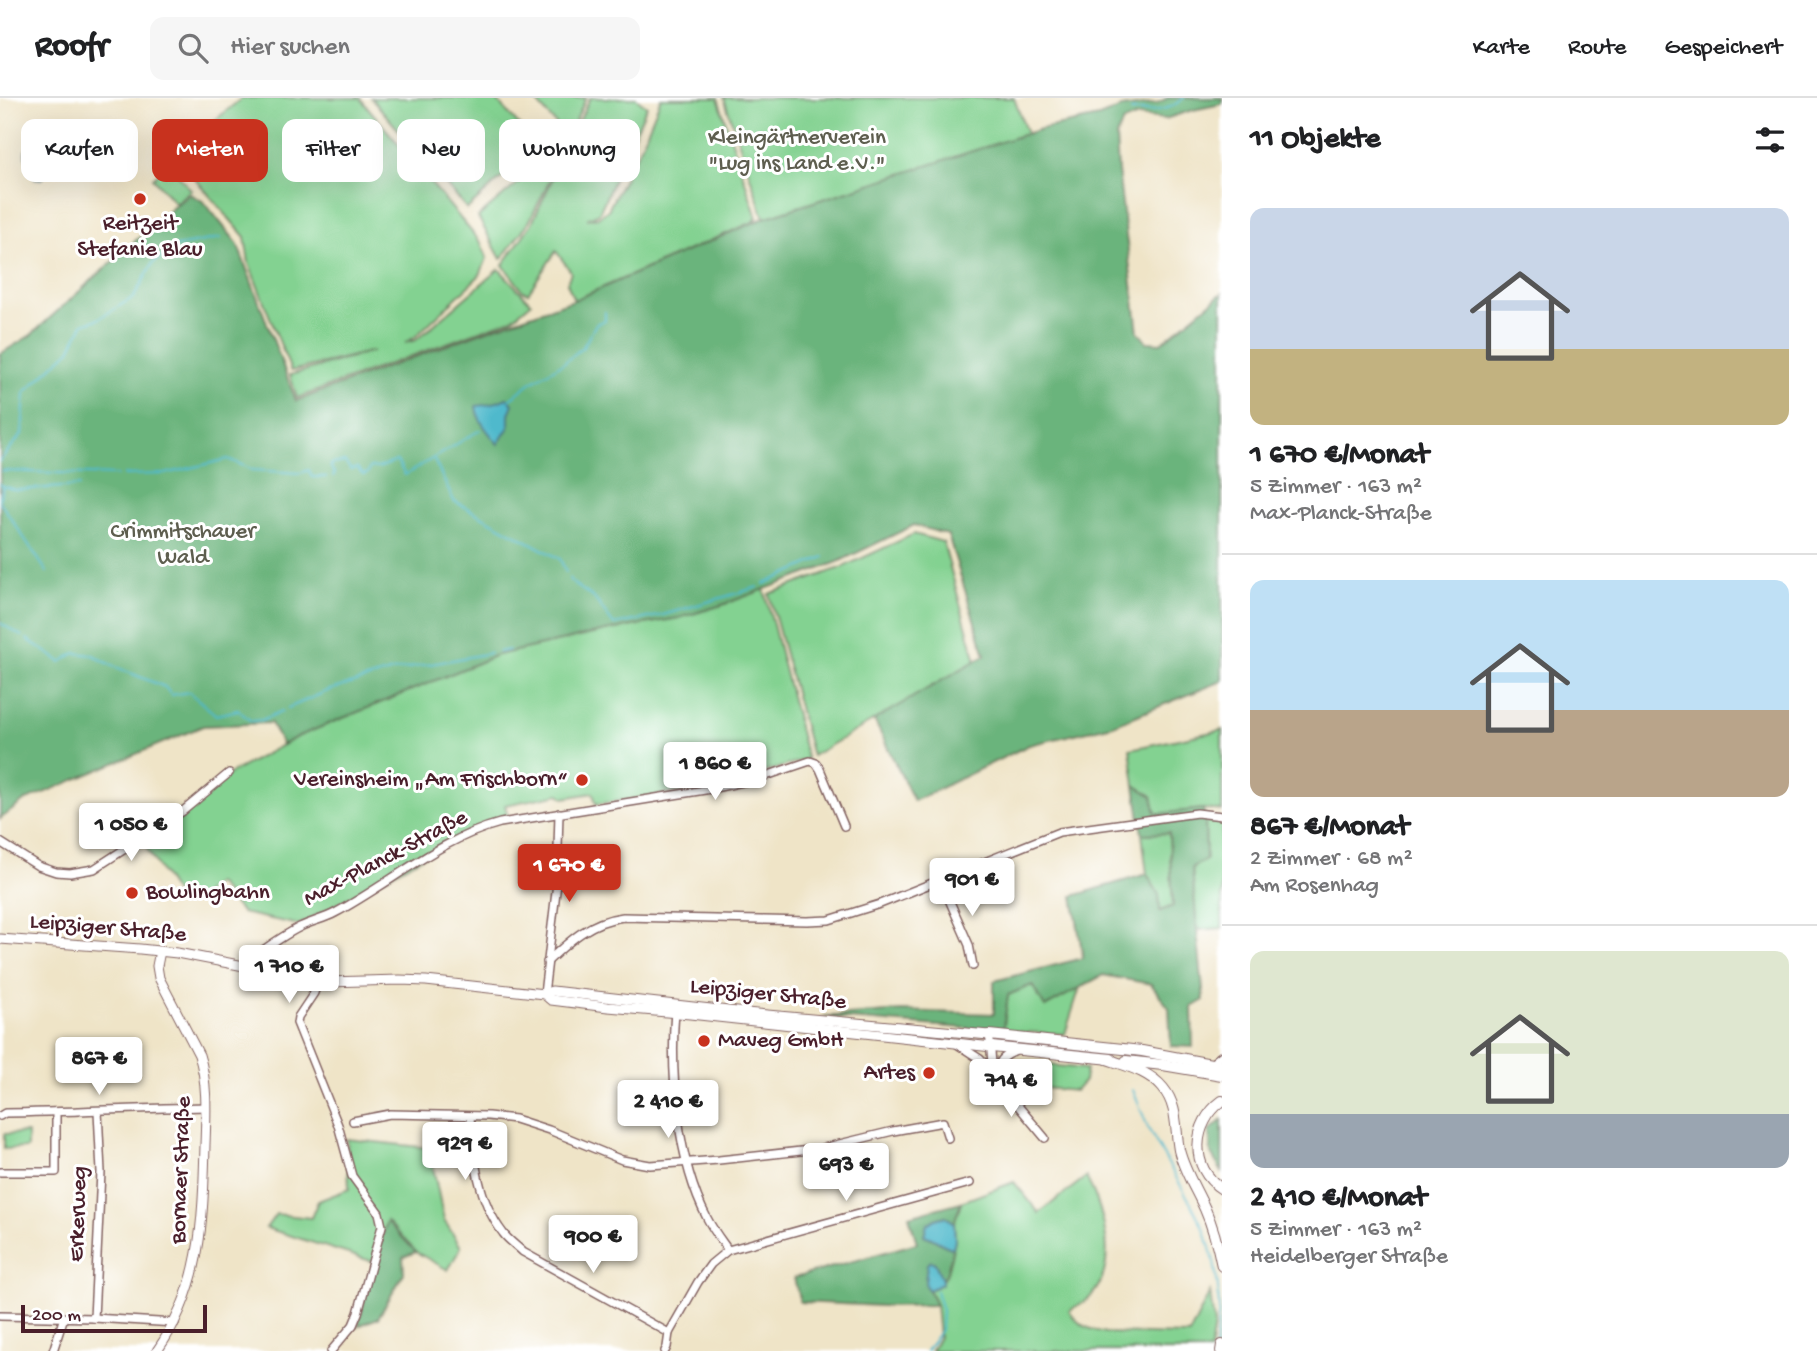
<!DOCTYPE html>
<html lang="de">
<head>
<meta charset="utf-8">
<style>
	:root { --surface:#fff; --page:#f6f6f6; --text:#202124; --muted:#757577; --line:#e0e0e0; --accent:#c8321e }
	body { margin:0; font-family:"Gochi Hand",sans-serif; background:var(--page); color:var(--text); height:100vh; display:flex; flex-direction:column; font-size:26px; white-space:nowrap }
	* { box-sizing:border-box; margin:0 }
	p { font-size:23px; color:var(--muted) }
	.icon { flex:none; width:38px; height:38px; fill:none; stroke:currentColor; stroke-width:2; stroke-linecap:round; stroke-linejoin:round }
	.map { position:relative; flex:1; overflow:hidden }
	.drawer { display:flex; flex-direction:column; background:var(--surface); width:595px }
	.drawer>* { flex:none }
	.top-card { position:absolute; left:21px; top:21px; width:665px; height:63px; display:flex; gap:14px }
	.scale { position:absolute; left:21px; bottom:18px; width:186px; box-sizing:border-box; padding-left:7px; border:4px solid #4a1f2b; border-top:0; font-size:19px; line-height:24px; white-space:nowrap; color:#4a1f2b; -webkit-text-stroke:5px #fff; paint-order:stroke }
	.price { position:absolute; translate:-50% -60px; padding:0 16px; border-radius:7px; background:#fff; color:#222; font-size:23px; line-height:46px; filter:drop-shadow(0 2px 4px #0008) }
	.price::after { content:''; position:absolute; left:50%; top:42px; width:21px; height:16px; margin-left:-10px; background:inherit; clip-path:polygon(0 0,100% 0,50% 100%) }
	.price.on { background:var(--accent); color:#fff }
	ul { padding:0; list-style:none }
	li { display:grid; align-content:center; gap:14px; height:371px; padding:0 28px }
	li+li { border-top:2px solid var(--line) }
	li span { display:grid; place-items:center; height:217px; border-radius:14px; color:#555 }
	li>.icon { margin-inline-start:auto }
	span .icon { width:126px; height:126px; fill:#fffc; stroke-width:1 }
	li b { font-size:30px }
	h2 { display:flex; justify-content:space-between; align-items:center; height:84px; padding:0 28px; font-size:30px }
	.tag { padding:0 24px; border-radius:14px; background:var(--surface); box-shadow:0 7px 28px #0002; font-size:24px; line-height:63px }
	.tag.on { background:var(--accent); color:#fff }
	header { display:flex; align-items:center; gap:42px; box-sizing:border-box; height:98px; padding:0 35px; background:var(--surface); border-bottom:2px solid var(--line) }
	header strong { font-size:33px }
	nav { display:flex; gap:38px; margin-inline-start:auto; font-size:24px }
	.search { width:490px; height:63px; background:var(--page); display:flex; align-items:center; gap:18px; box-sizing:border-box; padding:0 24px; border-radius:14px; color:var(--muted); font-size:26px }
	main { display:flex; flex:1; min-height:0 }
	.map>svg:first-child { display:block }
	.green { fill:#83d291; stroke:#66785e; stroke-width:2 }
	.forest { fill:#6ab47b; stroke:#5a6a53; stroke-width:2 }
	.water { fill:#4fb9cc; stroke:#4c6c7c; stroke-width:2 }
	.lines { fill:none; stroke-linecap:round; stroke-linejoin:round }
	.stream { stroke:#4fb9cc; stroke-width:2 }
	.minor-casing { stroke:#846462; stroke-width:10 }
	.major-casing { stroke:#846462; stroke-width:11 }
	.highway-casing { stroke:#846462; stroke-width:12 }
	.minor { stroke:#fff; stroke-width:7 }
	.major { stroke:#fff; stroke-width:9 }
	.highway { stroke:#fff; stroke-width:10 }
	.poi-dot { fill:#c8321e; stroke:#fff; stroke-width:2.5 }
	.labels { text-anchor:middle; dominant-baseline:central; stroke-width:6; stroke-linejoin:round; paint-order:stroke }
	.park-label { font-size:23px; fill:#5e5e4f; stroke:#fff }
	.poi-label { font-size:23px; fill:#4a1f2b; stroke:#fff; text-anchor:end }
	.street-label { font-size:23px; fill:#4a1f2b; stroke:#fff }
</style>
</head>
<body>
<header>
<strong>Roofr</strong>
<div class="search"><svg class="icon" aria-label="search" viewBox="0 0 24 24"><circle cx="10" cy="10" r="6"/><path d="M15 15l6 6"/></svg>Hier suchen</div>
<nav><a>Karte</a><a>Route</a><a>Gespeichert</a></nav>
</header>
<main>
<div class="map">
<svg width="1222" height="1253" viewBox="0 0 1222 1253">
	<rect width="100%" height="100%" fill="#fff"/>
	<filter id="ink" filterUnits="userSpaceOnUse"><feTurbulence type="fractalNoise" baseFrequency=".0143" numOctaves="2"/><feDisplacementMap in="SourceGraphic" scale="14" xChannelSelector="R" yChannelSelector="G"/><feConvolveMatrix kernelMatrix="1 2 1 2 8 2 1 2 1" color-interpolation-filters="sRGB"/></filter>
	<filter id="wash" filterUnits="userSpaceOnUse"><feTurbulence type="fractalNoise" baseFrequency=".00686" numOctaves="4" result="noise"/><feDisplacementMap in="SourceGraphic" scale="28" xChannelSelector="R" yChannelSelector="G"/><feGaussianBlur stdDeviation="1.57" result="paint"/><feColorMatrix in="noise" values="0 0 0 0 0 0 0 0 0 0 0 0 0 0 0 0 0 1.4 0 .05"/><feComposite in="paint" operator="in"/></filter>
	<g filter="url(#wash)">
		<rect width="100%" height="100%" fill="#efe4c7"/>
		<g class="green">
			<path d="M 242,0 L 360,0 L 481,145 L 487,160 L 480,177 L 415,239 L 405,245 L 416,242 L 499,171 L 531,205 L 512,221 L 297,300 L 290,277 L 373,253 L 291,273 L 249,166 L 245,139 L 174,56 Z"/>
			<path d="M 371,0 L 495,0 L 537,48 L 467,111 Z"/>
			<path d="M 533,0 L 586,0 L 568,40 Z"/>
			<path d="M 590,0 L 636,0 L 647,8 L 599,115 L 587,121 L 598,119 L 608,112 L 642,46 L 661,0 L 718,0 L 757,120 L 753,124 L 574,202 L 567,185 L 571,174 L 556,153 L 528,195 L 523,193 L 503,167 L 532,125 Z"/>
			<path d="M 724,0 L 1014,0 L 1027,36 L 764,120 Z"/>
			<path d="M 550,58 L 558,66 L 529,124 L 501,161 L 478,119 Z"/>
			<path d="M 169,66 L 191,92 L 175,105 L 153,80 Z"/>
			<path d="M 914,436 L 943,444 L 976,563 L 812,658 L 769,496 L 843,469 Z"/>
			<path d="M 764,491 L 807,661 C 737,685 669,697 596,706 L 593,695 L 564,700 L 560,696 L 505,707 L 508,720 L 471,732 L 299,827 L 242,815 L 217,785 L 195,804 L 178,800 L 142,743 L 229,676 L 299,638 L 497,557 L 610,532 L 679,520 L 722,507 Z"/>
			<path d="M 1222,632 L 1222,713 L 1203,711 L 1156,716 L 1152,698 L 1135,687 L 1130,651 Z"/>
			<path d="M 1205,723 L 1222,724 L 1222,830 L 1197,832 L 1192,769 L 1206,762 Z"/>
			<path d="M 1169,735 L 1173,809 L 1160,814 L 1159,797 L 1147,776 L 1142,736 Z"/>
			<path d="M 1032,887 L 1045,909 L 1080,889 L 1065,936 L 1003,933 L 1008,897 Z"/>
			<path d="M 1048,967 L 1086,971 L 1084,983 L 1075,993 L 1045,990 Z"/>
			<path d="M 27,1035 L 27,1050 L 4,1051 L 4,1036 Z"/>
			<path d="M 347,1041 L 429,1050 L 444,1122 L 461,1149 L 448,1172 L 416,1154 L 387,1124 L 374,1164 L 266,1130 L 276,1116 L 311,1120 L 318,1103 L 349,1091 Z"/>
			<path d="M 1086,1079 C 1104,1112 1121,1171 1088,1201 C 1082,1205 1075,1209 1069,1213 C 1078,1227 1090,1232 1106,1235 L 1189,1237 L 1210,1194 L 1214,1227 L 1210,1253 L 931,1253 L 939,1239 L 936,1207 L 929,1192 L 941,1186 L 942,1182 L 946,1177 L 955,1142 L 954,1125 L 961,1104 L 1014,1084 L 1039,1115 Z"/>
		</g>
		<g class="forest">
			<path d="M 1168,0 L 1222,0 L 1222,6 L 1193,12 L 1165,21 L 1138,18 L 1123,24 L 1116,38 L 1118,73 L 1138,234 L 1147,244 L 1161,245 L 1222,195 L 1222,583 L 1113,627 L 1029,647 L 914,703 L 874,622 L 985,557 L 948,437 L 914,427 L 838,464 L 722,507 L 679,520 L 610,532 L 497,557 L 299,638 L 282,647 L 271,625 L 203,628 L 24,703 L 0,721 L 0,256 L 31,237 L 174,108 L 190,96 L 204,104 L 237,145 L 296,303 L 493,230 L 574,202 L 764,120 L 1041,31 L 1099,19 L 1121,10 L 1157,5 Z"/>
			<path d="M 1135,687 L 1152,698 L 1156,716 L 1203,711 L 1205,723 L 1206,762 L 1192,769 L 1197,832 L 1204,902 L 1192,909 L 1193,949 L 1171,948 L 1169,910 L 1151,886 L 1103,877 L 1045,909 L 1032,887 L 1008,897 L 1003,933 L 822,919 L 901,913 L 994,916 L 994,883 L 1083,860 L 1073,798 L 1147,776 L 1159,797 L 1160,813 L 1173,808 L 1169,735 L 1142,736 Z"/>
			<path d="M 1222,1022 L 1222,1074 L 1211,1056 L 1209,1033 Z"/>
			<path d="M 961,1104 L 954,1125 L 946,1118 C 934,1121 927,1124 924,1137 C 935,1140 941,1148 953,1150 L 946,1177 L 942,1182 L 935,1165 L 927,1166 L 926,1189 L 929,1192 L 936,1207 L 882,1208 L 800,1204 L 794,1180 L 917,1145 L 909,1118 Z"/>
			<path d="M 387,1123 L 416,1154 L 403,1159 L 404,1175 L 378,1220 L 358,1228 L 374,1164 Z"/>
		</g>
		<g class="water">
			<path d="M 33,49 C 43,57 52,71 41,81 L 35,80 L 32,73 L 32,67 C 27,62 23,58 26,51 Z"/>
			<path d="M 507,300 L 513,306 L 509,316 L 509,329 L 498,346 C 489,335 477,322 476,308 L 492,306 Z"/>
			<path d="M 946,1118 L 954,1125 L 955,1142 L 953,1150 C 942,1148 935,1140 924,1137 L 927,1126 L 935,1121 Z"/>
			<path d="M 931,1163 L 935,1165 L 942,1182 L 942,1186 L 929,1192 L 926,1189 L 925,1184 L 927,1166 Z"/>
		</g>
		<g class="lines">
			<g class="stream">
				<path d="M 1131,13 C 1145,13 1162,14 1174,7 C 1178,5 1180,2 1184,0"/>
				<path d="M 509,302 L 530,285 L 565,264 L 583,249 L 596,226 L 605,222 L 605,214"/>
				<path d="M 434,362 L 454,403 L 560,461 L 566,474"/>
				<path d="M 0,363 L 22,336 L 25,294 L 70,252 L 83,226 L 98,221 L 134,199 L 153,165 L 177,148 L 220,140"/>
				<path d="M 2,373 L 117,377"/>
				<path d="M 124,377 L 165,376 L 228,361 L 253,372 L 300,375 L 309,372 L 312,379 L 326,379"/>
				<path d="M 333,378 L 335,376 L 331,370 L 331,366 L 345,364 L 351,372 L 357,370 L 363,377 L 368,375 L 370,369 L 378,370 L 397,363 L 405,377 L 480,332"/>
				<path d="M 0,386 L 3,388 L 0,401"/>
				<path d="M 3,388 L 16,392 L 79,388"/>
				<path d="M 0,404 L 47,474"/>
				<path d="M 569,480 L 571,484 L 594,500 L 614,527 L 663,517 L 758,489"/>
				<path d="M 764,486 L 824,459"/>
				<path d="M 0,525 L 22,538"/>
				<path d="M 27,541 L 61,564 L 75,555 L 93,557 L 113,568 L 165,589 L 171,597 L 189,594 L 216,617 L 238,612 L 251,623 L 262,622 L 282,613"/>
				<path d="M 498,554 L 509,552"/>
				<path d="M 288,610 L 330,592 L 393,573 L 490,555"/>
				<path d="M 1133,992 L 1149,1032 L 1189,1102 L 1205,1133 L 1214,1164 L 1218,1189 L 1219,1212 L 1215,1253"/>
				<path d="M 926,1253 L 941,1232 L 942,1212 L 936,1193"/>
			</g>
		</g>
	</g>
	<g filter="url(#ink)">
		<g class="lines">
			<defs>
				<g id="minor">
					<path d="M 0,744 L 38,768 L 56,774 L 70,775 L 94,771 L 183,713 L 229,675"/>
					<path d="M 940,781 L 969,847 L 973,868"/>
					<path d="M 547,864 C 570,842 591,823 623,819 L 807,823 L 829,822 L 880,806 L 1059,734 L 1197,715 L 1222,718"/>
					<path d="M 242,867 C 261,854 280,839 300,829 C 312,823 324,821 335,815 C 390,786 439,741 500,725 L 705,692 L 757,681 L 810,663 L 816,665 L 820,671 L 844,728"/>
					<path d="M 318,883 L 314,895 L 298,919 L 297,925 L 338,1027 L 352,1078 L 379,1115 L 382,1128 L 358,1215 L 353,1227 L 331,1253"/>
					<path d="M 544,896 L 557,785 L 559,715"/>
					<path d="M 675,912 C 670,976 677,1063 707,1120 C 713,1132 721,1142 728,1152"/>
					<path d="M 989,937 C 992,951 990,964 995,977"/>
					<path d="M 957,946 L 980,961 L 986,967 L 989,973 L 1045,1040"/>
					<path d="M 1211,966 L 1222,957"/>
					<path d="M 998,977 C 997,963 1004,958 1016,953"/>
					<path d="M 0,1018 L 5,1015 C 72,1014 139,1010 206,1009"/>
					<path d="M 470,1019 C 473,1058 478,1103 503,1135 C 508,1142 517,1148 523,1154 L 669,1235"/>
					<path d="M 353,1023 L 390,1016 L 488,1018 L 515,1021 L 549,1032 L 622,1062 L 650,1067 L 719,1062 L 819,1051 L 893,1033 L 943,1024 L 948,1040"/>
					<path d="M 0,1074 L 56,1074 L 56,1014"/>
					<path d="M 0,1218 L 94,1220 L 175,1225"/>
					<path d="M 94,1220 L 101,1074 L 98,1013"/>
					<path d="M 53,1253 L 64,1219"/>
					<path d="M 665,1253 L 667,1249 L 669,1235 L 698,1184 L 711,1166 L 728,1152 L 970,1085"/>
				</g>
				<g id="major">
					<path d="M 0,841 L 140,851 L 177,855 L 327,884 L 400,882 L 426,883 L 544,896 L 551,902 L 608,909 L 690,916 L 992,949"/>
					<path d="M 544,896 L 552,893 L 746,915 L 989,937"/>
					<path d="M 157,1253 C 202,1189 203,1122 205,1047 C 206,1017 208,985 199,957 L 159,880 L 157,868 L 160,853"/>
				</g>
				<g id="highway">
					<path d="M 989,937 L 1142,953 L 1222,968"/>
					<path d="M 992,949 L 1111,961"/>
					<path d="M 1107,961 C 1127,968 1149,973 1163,990 C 1178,1008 1175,1030 1179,1052 C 1184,1073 1196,1091 1205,1111 C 1213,1129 1218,1148 1222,1168"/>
					<path d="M 1126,963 L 1163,967 L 1222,977"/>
					<path d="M 1222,1003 C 1192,1025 1189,1070 1222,1091"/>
					<path d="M 1221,1253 L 1222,1247"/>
				</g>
			</defs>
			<use href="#minor" class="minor-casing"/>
			<use href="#major" class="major-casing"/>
			<use href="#highway" class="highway-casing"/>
			<use href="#minor" class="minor"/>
			<use href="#major" class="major"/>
			<use href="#highway" class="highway"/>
		</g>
	</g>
	<g class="poi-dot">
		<circle cx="140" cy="101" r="7"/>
		<circle cx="582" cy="682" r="7"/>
		<circle cx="132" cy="795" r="7"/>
		<circle cx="704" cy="943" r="7"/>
		<circle cx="929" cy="975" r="7"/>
	</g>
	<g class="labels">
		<g class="park-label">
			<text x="797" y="40">Kleingärtnerverein<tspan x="797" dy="26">"Lug ins Land e.V."</tspan></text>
			<text x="183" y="434">Crimmitschauer<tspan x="183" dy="26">Wald</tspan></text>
		</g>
		<g class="poi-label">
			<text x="140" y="126" text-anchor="middle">Reitzeit<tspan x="140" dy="26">Stefanie Blau</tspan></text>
			<text x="568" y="682">Vereinsheim „Am Frischborn“</text>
			<text x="146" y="795" text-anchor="start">Bowlingbahn</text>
			<text x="718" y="943" text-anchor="start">Maveg GmbH</text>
			<text x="915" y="975">Artes</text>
		</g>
		<g class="street-label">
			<text transform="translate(386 761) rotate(-28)">Max-Planck-Straße</text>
			<text transform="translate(108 831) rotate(5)">Leipziger Straße</text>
			<text transform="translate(768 897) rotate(6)">Leipziger Straße</text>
			<text transform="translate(182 1072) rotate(-88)">Bornaer Straße</text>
			<text transform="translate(79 1116) rotate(-88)">Erkerweg</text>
		</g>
	</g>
</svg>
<div class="scale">200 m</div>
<b class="price" style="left:715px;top:704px">1 860 €</b>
<b class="price" style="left:131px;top:765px">1 050 €</b>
<b class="price on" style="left:569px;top:806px">1 670 €</b>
<b class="price" style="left:972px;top:820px">901 €</b>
<b class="price" style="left:289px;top:907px">1 710 €</b>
<b class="price" style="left:99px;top:999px">867 €</b>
<b class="price" style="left:1011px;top:1021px">714 €</b>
<b class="price" style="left:668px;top:1042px">2 410 €</b>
<b class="price" style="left:465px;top:1084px">929 €</b>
<b class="price" style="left:846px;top:1105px">693 €</b>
<b class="price" style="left:593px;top:1177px">900 €</b>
<div class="top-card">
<a class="tag">Kaufen</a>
<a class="tag on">Mieten</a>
<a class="tag">Filter</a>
<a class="tag">Neu</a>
<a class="tag">Wohnung</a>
</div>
</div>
<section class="drawer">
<h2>11 Objekte<svg class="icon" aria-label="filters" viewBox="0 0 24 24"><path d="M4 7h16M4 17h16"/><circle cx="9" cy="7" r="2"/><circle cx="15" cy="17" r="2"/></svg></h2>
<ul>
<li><span style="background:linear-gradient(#c9d6e8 65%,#c2b280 0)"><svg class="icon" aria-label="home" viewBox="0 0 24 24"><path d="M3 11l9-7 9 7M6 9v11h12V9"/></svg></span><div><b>1 670 €/Monat</b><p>5 Zimmer · 163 m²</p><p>Max-Planck-Straße</p></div></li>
<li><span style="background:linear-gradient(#bfe0f5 60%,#b9a48a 0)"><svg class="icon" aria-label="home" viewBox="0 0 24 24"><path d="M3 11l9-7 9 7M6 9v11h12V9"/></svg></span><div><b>867 €/Monat</b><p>2 Zimmer · 68 m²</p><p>Am Rosenhag</p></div></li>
<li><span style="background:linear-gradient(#dfe7d0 75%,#9aa5b1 0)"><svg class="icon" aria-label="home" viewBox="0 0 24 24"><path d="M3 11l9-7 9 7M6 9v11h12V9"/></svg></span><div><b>2 410 €/Monat</b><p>5 Zimmer · 163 m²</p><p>Heidelberger Straße</p></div></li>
</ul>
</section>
</main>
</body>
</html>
